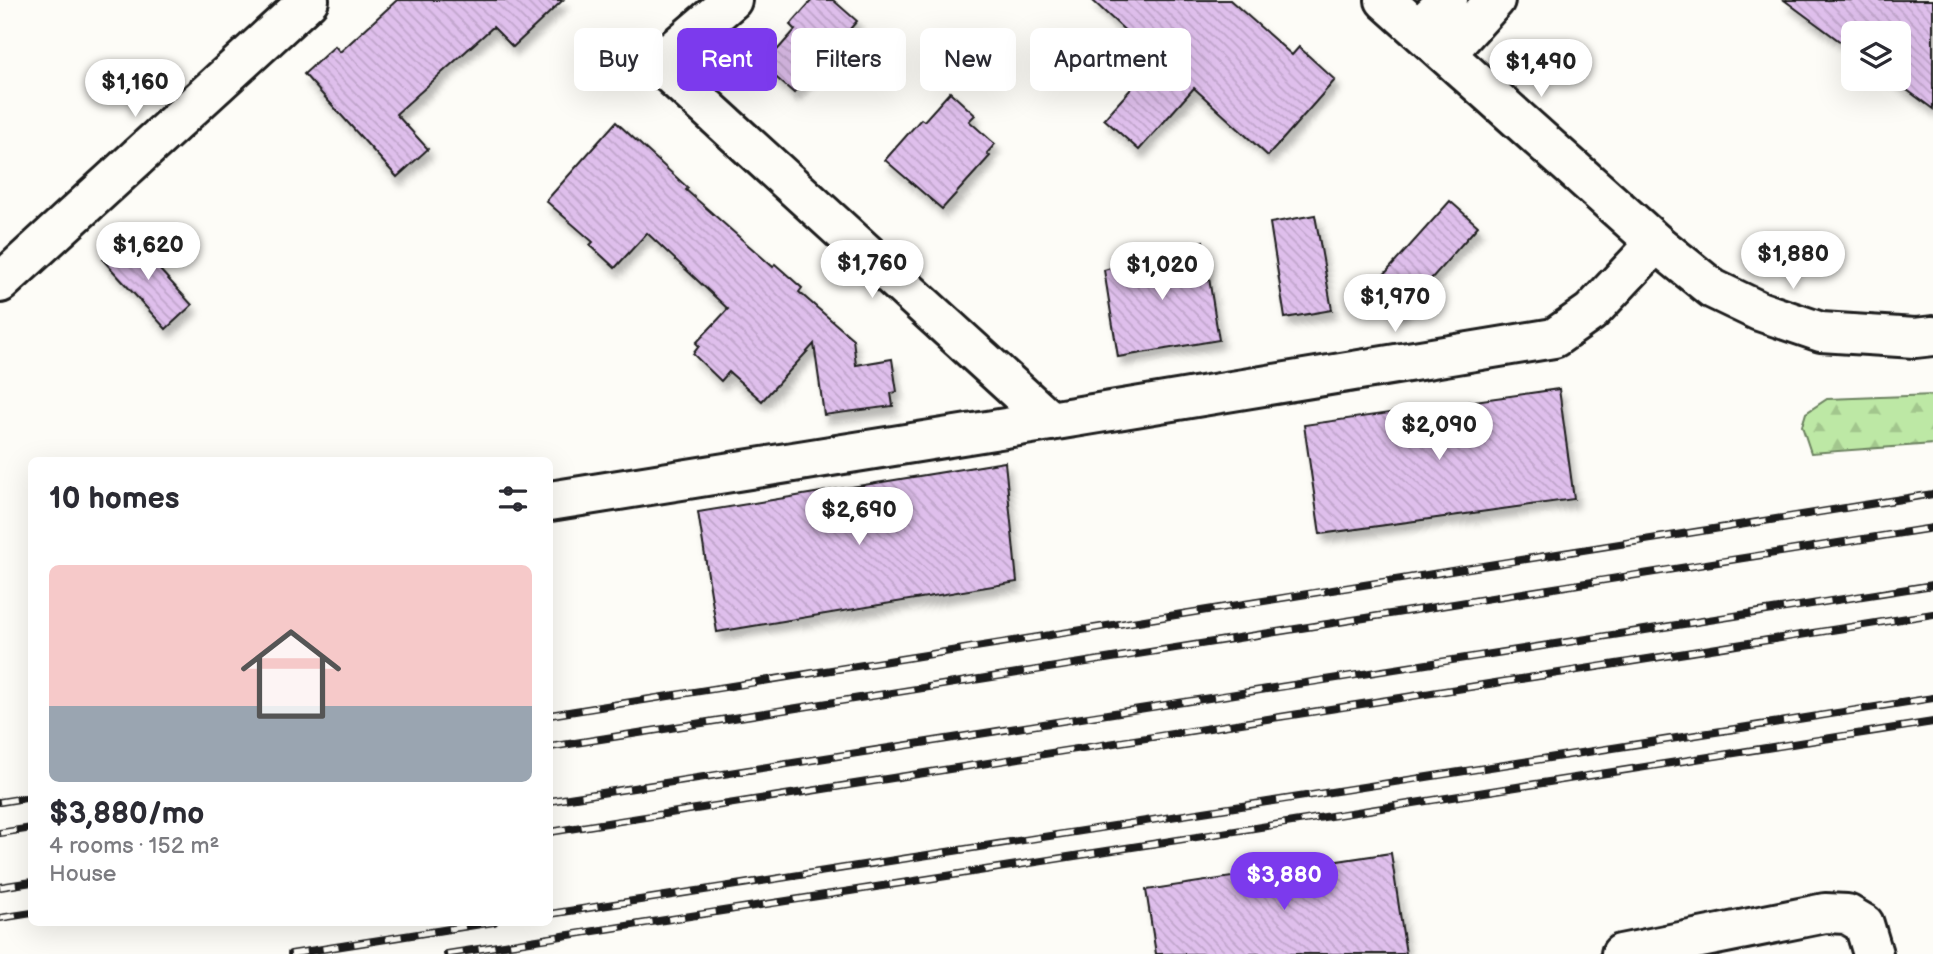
<!DOCTYPE html>
<html lang="en">
<head>
<meta charset="utf-8">
<style>
	:root { --surface:#fff; --page:#f7f7f7; --text:#2b2b33; --muted:#7c7c81; --accent:#7c3aed }
	body { margin:0; font-family:"Balsamiq Sans",sans-serif; background:var(--page); color:var(--text); height:100vh; display:flex; flex-direction:column; font-size:26px; white-space:nowrap }
	* { box-sizing:border-box; margin:0 }
	p { font-size:23px; color:var(--muted) }
	.icon { flex:none; width:38px; height:38px; fill:none; stroke:currentColor; stroke-width:2; stroke-linecap:round; stroke-linejoin:round }
	.map { position:relative; flex:1; overflow:hidden }
	.sheet { position:absolute; left:28px; top:457px; width:525px; height:469px; display:flex; flex-direction:column; background:var(--surface); border-radius:10px; box-shadow:0 7px 28px #0002 }
	.sheet>* { flex:none }
	.top-card { position:absolute; left:574px; top:28px; width:665px; height:63px; display:flex; gap:14px }
	.tools { position:absolute; left:1841px; top:21px; display:grid; gap:14px }
	.tools a { display:grid; place-items:center; width:70px; height:70px; border-radius:10px; background:var(--surface); box-shadow:0 7px 28px #0002; font-size:35px }
	.price { position:absolute; translate:-50% -60px; padding:0 16px; border-radius:24px; background:#fff; color:#222; font-size:23px; line-height:46px; filter:drop-shadow(0 2px 4px #0008) }
	.price::after { content:''; position:absolute; left:50%; top:42px; width:21px; height:16px; margin-left:-10px; background:inherit; clip-path:polygon(0 0,100% 0,50% 100%) }
	.price.active { background:var(--accent); color:#fff }
	ul { padding:0; list-style:none }
	li { display:grid; align-content:center; gap:14px; height:371px; padding:0 21px }
	li span { display:grid; place-items:center; height:217px; border-radius:10px; color:#555 }
	li>.icon { margin-inline-start:auto }
	span .icon { width:126px; height:126px; fill:#fffc; stroke-width:1 }
	li b { font-size:30px }
	h2 { display:flex; justify-content:space-between; align-items:center; height:84px; padding:0 21px; font-size:30px }
	.tag { padding:0 24px; border-radius:10px; background:var(--surface); box-shadow:0 7px 28px #0002; font-size:24px; line-height:63px }
	.tag.active { background:var(--accent); color:#fff }
	.map>svg:first-child { display:block }
	.forest { fill:url(#forest-firs); stroke:#6c8260; stroke-width:2 }
	.building { fill:url(#building-back-hatch); stroke:#1c1c1c; stroke-width:2; filter:url(#shadow) }
	.lines { fill:none; stroke-linecap:round; stroke-linejoin:round }
	.minor-casing { stroke:#1c1c1c; stroke-width:44 }
	.major-casing { stroke:#1c1c1c; stroke-width:44 }
	.minor { stroke:#fdfcf7; stroke-width:38 }
	.major { stroke:#fdfcf7; stroke-width:38 }
	.rail-casing { stroke:#1c1c1c; stroke-width:8 }
	.rail { stroke:#fdfcf7; stroke-width:5; stroke-dasharray:16; stroke-linecap:butt }
</style>
</head>
<body>
<div class="map">
<svg width="1933" height="954" viewBox="0 0 1933 954">
	<defs>
		<pattern id="forest-firs" width="22" height="20" patternUnits="userSpaceOnUse" patternTransform="scale(1.75)"><rect width="22" height="20" fill="#bde8a5"/><path d="M5 1l3.5 6h-7zM16 11l3.5 6h-7z" fill="#a2c68d"/></pattern>
		<pattern id="building-back-hatch" width="6" height="6" patternUnits="userSpaceOnUse" patternTransform="scale(1.75)"><rect width="6" height="6" fill="#dfbfec"/><path d="M-1 5l2 2M0 0l6 6M5-1l2 2" fill="none" stroke="#bfa4ca"/></pattern>
		<filter id="shadow"><feDropShadow dx="4.5" dy="8" stdDeviation="3.5" flood-color="#0004"/></filter>
	</defs>
	<rect width="100%" height="100%" fill="#fdfcf7"/>
	<filter id="ink" filterUnits="userSpaceOnUse"><feTurbulence type="fractalNoise" baseFrequency=".0143" numOctaves="2"/><feDisplacementMap in="SourceGraphic" scale="14" xChannelSelector="R" yChannelSelector="G"/><feConvolveMatrix kernelMatrix="1 2 1 2 8 2 1 2 1" color-interpolation-filters="sRGB"/></filter>
	<g filter="url(#ink)">
		<path class="forest" d="M 1933,395 L 1933,444 L 1811,453 L 1802,426 L 1806,413 L 1827,399 Z"/>
		<g class="building">
			<path d="M 397,0 L 563,0 L 513,47 L 493,27 L 396,114 L 428,149 L 397,177 L 304,74 L 335,46 L 340,52 Z"/>
			<path d="M 812,0 L 833,0 L 857,21 L 794,93 L 763,66 L 795,30 L 790,25 Z"/>
			<path d="M 1092,0 L 1230,0 L 1292,55 L 1299,47 L 1335,80 L 1268,156 L 1194,88 L 1139,150 L 1104,119 L 1157,60 Z"/>
			<path d="M 1784,0 L 1933,0 L 1933,109 L 1892,79 L 1899,79 L 1899,33 L 1853,33 L 1853,51 Z"/>
			<path d="M 950,92 L 975,115 L 969,121 L 995,144 L 987,153 L 990,156 L 942,209 L 885,160 L 921,119 L 924,121 Z"/>
			<path d="M 616,122 L 688,188 L 686,190 L 773,267 L 775,264 L 802,288 L 799,292 L 853,339 L 856,365 L 892,359 L 897,392 L 891,393 L 893,406 L 824,415 L 814,344 L 762,401 L 729,372 L 721,381 L 693,354 L 699,346 L 696,343 L 728,309 L 647,233 L 615,268 L 590,245 L 593,242 L 546,201 Z"/>
			<path d="M 1450,201 L 1478,226 L 1400,314 L 1372,288 Z"/>
			<path d="M 1315,215 L 1332,310 L 1285,318 L 1270,223 Z"/>
			<path d="M 129,236 L 192,305 L 166,329 L 103,260 Z"/>
			<path d="M 1203,241 L 1219,340 L 1118,357 L 1104,270 Z"/>
			<path d="M 1559,389 L 1574,499 L 1320,534 L 1304,425 Z"/>
			<path d="M 1005,462 L 1017,582 L 717,632 L 698,512 Z"/>
			<path d="M 1391,853 L 1406,954 L 1156,954 L 1146,890 Z"/>
		</g>
		<g class="lines">
			<defs>
				<g id="minor">
					<path d="M 732,0 L 658,63 L 1050,421 L 1554,338 L 1591,312 L 1656,243"/>
					<path d="M 1418,29 L 1448,0"/>
					<path d="M 1446,54 L 1495,0"/>
					<path d="M 0,283 L 309,0"/>
					<path d="M 550,501 L 1050,421"/>
					<path d="M 1621,954 L 1825,913 L 1847,914 L 1864,924 L 1873,954"/>
				</g>
				<path id="major" d="M 1385,0 L 1656,243 L 1713,289 L 1759,311 L 1821,332 L 1915,338 L 1933,336"/>
			</defs>
			<use href="#minor" class="minor-casing"/>
			<use href="#major" class="major-casing"/>
			<use href="#minor" class="minor"/>
			<use href="#major" class="major"/>
			<defs>
				<g id="rail">
					<path d="M 550,715 L 1933,494"/>
					<path d="M 550,747 L 1933,528"/>
					<path d="M 550,801 L 1933,585"/>
					<path d="M 0,802 L 32,797"/>
					<path d="M 550,832 L 1933,614"/>
					<path d="M 0,833 L 32,828"/>
					<path d="M 0,887 L 32,882"/>
					<path d="M 550,914 L 1933,698"/>
					<path d="M 0,918 L 32,913"/>
					<path d="M 291,954 L 494,922"/>
					<path d="M 447,954 L 1933,722"/>
				</g>
			</defs>
			<use href="#rail" class="rail-casing"/>
			<use href="#rail" class="rail"/>
		</g>
	</g>
</svg>
<div class="tools">
<a><svg class="icon" aria-label="layers" viewBox="0 0 24 24"><path d="M12 4l9 5-9 5-9-5zM3 14l9 5 9-5"/></svg></a>
</div>
<b class="price" style="left:1541px;top:99px">$1,490</b>
<b class="price" style="left:135px;top:119px">$1,160</b>
<b class="price" style="left:148px;top:282px">$1,620</b>
<b class="price" style="left:1793px;top:291px">$1,880</b>
<b class="price" style="left:872px;top:300px">$1,760</b>
<b class="price" style="left:1162px;top:302px">$1,020</b>
<b class="price" style="left:1395px;top:334px">$1,970</b>
<b class="price" style="left:1439px;top:462px">$2,090</b>
<b class="price" style="left:859px;top:547px">$2,690</b>
<b class="price active" style="left:1284px;top:912px">$3,880</b>
<div class="top-card">
<a class="tag">Buy</a>
<a class="tag active">Rent</a>
<a class="tag">Filters</a>
<a class="tag">New</a>
<a class="tag">Apartment</a>
</div>
<section class="sheet">
<h2>10 homes<svg class="icon" aria-label="filters" viewBox="0 0 24 24"><path d="M4 7h16M4 17h16"/><circle cx="9" cy="7" r="2"/><circle cx="15" cy="17" r="2"/></svg></h2>
<ul>
<li><span style="background:linear-gradient(#f6c9c9 65%,#9aa5b1 0)"><svg class="icon" aria-label="home" viewBox="0 0 24 24"><path d="M3 11l9-7 9 7M6 9v11h12V9"/></svg></span><div><b>$3,880/mo</b><p>4 rooms · 152 m²</p><p>House</p></div></li>
</ul>
</section>
</div>
</body>
</html>
